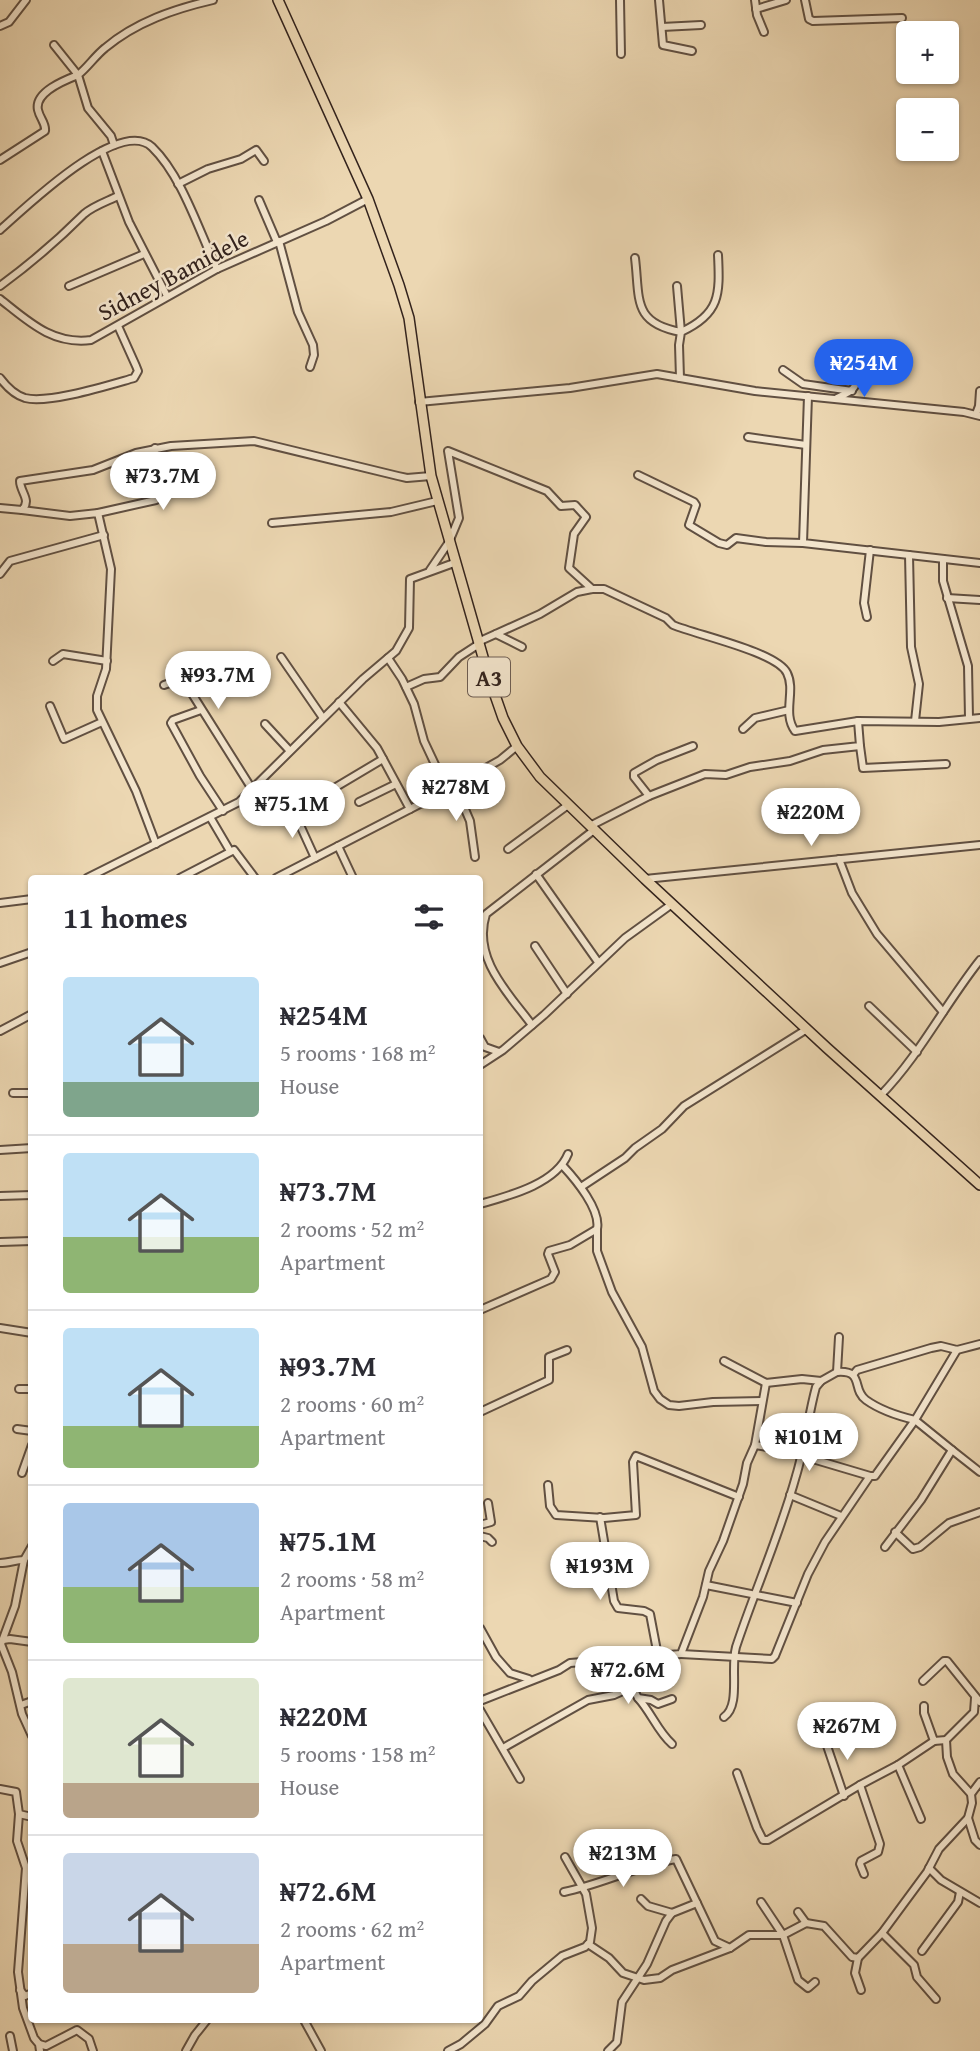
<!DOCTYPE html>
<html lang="en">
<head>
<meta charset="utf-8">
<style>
	:root { --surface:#fff; --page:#f7f7f7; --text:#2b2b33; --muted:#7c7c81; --line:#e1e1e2; --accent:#2563eb }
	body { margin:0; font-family:"Gentium Book Plus",serif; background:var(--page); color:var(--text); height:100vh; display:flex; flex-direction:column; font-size:26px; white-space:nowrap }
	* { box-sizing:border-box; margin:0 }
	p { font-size:23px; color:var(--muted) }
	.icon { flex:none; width:38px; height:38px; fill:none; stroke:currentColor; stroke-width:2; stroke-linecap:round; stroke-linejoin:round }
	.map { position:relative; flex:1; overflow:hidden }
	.side { position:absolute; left:28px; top:875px; width:455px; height:1148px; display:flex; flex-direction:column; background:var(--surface); border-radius:7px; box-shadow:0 2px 5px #0004 }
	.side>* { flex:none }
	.tools { position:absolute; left:896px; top:21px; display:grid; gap:14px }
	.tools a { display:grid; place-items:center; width:63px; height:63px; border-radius:7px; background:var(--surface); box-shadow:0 2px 5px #0004; font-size:35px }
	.price { position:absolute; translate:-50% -60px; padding:0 16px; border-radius:24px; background:#fff; color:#222; font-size:23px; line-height:46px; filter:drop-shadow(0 2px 4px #0008) }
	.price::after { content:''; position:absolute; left:50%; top:42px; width:21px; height:16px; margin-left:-10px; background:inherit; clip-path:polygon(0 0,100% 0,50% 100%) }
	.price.active { background:var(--accent); color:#fff }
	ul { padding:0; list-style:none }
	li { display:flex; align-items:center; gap:21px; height:175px; padding:0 35px }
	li+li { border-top:2px solid var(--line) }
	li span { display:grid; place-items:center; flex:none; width:196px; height:140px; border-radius:7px; color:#555 }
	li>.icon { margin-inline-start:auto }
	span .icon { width:84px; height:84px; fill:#fffc; stroke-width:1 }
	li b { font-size:30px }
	h2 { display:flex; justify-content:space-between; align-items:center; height:84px; padding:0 35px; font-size:30px }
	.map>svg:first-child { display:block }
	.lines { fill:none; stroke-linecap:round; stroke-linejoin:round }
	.minor-casing { stroke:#615042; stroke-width:10 }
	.highway-casing { stroke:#33231d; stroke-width:12 }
	.minor { stroke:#f3e5cd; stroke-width:6 }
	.highway { stroke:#ecd7b2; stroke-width:9 }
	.labels { text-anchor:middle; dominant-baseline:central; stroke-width:5; stroke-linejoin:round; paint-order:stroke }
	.shield { fill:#f3e5cd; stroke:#6d5d52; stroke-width:2 }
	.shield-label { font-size:23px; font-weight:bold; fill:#33231d }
	.street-label { font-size:24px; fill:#33231d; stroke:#f3e5cd }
</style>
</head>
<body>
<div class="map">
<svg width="980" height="2051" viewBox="0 0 980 2051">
	<rect width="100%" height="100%" fill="#ecd7b2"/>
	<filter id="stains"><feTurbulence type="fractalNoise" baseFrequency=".00286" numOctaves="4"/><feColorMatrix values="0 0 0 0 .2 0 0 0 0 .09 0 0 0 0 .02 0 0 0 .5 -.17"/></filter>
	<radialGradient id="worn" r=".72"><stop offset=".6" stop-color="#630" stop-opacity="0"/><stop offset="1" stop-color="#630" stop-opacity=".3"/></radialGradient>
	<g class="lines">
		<defs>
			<g id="minor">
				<path d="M 620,0 L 621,54"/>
				<path d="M 659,0 L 663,45 L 692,51"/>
				<path d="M 755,0 L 757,15 L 764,32"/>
				<path d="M 805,0 L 809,19 L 813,21 L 902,18"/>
				<path d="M 756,9 L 786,0"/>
				<path d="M 0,26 L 9,22 L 26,0"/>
				<path d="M 662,27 L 701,25"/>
				<path d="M 114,145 L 111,136 L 88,108 L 78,75 C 88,67 95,56 105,48 C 136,22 174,9 213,0"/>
				<path d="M 102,151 L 129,222 L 167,296"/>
				<path d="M 0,160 L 45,131 C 46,123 40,119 38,110 C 34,92 65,80 78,75 L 54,45"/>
				<path d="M 178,184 L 208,169 L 241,159 L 256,150 L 264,161"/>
				<path d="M 259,200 L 277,242"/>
				<path d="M 0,230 C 24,209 119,116 152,147 C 182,176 199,231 217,269"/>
				<path d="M 279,241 L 298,312 L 313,345 L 314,355 L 310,367"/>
				<path d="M 635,258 C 640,299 632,323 681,332 L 677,286"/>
				<path d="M 0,286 C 30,264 58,240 84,214 C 93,206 108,201 118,196"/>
				<path d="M 69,286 L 144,254"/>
				<path d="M 0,299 C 28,321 52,345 91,340 L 217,269 L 326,221 L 368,199"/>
				<path d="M 783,370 L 803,384 L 852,391"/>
				<path d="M 0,378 C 6,386 15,395 25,398 C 49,404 109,385 134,378 L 138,371 L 136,366 L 118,326"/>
				<path d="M 680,378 L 679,345 L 681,332 C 720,314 720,295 718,255"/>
				<path d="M 808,396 L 803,543 L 980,563"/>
				<path d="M 837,398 C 853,391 856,389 860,371"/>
				<path d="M 419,402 L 570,388 L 657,374 L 755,391 L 964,412 L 980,416"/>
				<path d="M 976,414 L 979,406 L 980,391"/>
				<path d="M 748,437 L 806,445"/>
				<path d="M 638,475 L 694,502 L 696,505 L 689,525 L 719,543 L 727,545 L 736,538 L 766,542 L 803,543"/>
				<path d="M 0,508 L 22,510 C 32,500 20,492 20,481 L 93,470 L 136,453 L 171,446 L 254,441 L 398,476 L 407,478 L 431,476"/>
				<path d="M 22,510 L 70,516 L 98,513 L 111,569 L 106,669 L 97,696 L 97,710 L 136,791 L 156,844"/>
				<path d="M 98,513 L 156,500 L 153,473 L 155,448"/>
				<path d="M 272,523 L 391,512 L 437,501"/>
				<path d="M 909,555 L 911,647 L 919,684 L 915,721"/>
				<path d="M 943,559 L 943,581 L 968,666 L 969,718"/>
				<path d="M 430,570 L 449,542 L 459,518 L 448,451 L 547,491 L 561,506 L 575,505 L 586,517 L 574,534 L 569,568 L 592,589"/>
				<path d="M 0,574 L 10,561 L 104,535"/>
				<path d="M 947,598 L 980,600"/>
				<path d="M 867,617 L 864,603 L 870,550"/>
				<path d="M 496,634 L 522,647"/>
				<path d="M 478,642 L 540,614 L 577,592 L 592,589 L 604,589 L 666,618 L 673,625 C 697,635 777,652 787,673 C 796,691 782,713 795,731 L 858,721 L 939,722 L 980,718"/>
				<path d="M 281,657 L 323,718"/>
				<path d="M 388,658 L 402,679 L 414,704 L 424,741 L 447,790"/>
				<path d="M 53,661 L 63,654 L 107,661"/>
				<path d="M 164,685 L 178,680 L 184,681 L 252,789"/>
				<path d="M 406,687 L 424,679 L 440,677 L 459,657 L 479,644"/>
				<path d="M 339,702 L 377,748 L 383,759"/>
				<path d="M 50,706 L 64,739 L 102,722"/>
				<path d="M 201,710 L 173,720 L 171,723 L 200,776 L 223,811"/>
				<path d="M 265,724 L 289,750"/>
				<path d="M 743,729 L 755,718 L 789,710"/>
				<path d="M 860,746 L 863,768 L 946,764"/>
				<path d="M 455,786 L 470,821 L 475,857"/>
				<path d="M 649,796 L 634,777 L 634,773 L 657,760 L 693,746"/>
				<path d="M 359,802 L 396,784"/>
				<path d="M 210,817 L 230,851"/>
				<path d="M 590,826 L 649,796 L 705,774 L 726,775 L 750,767 L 790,761 L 823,750 L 860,746 L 858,721"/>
				<path d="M 338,846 L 353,878"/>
				<path d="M 508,849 L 568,805"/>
				<path d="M 315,858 L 294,812 L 383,759 L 410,809"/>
				<path d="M 839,859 L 852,893 L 877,934 L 943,1012"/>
				<path d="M 536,874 L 598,962"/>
				<path d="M 87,878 L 239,802 L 363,679 L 396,651 L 409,628 L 410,579 L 454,563"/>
				<path d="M 180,878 L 234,850 L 255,878"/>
				<path d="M 276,878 L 447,790 L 500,760 L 517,746"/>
				<path d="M 645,879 L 980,845"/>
				<path d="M 0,903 L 32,899"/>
				<path d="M 535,946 L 567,994"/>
				<path d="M 0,963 L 32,952"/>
				<path d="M 869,1006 L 917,1052"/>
				<path d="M 532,1025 C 508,993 472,958 486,914 L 594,830"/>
				<path d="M 0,1031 L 32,1014"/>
				<path d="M 480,1038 L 485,1047 L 499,1052"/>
				<path d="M 480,1065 L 503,1050 L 544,1015 L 625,938 L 672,904"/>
				<path d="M 13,1093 L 32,1093"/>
				<path d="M 880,1096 C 920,1055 945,1004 980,960"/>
				<path d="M 0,1150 L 32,1148"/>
				<path d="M 581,1187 L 625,1158 L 635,1148 L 662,1129 L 684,1106 L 807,1029"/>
				<path d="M 0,1196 L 32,1195"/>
				<path d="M 480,1204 C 508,1196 556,1184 568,1154"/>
				<path d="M 597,1229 L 597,1251 L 612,1292 L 642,1347 L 654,1391 L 660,1399 L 669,1405 L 679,1406 L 713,1402 L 762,1401"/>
				<path d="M 0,1242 L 32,1241"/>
				<path d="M 480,1310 L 551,1279 L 555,1272 L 548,1254 L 549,1251 L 570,1245 L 597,1229 C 601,1210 576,1180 563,1166"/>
				<path d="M 0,1328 L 32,1333"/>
				<path d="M 724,1361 L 766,1383 L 802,1379 L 821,1381"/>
				<path d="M 853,1375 L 857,1370 L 931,1348 L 941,1346 L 957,1350 L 980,1344"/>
				<path d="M 19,1389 L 32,1389"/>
				<path d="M 480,1412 L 549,1380 L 549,1357 L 567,1350"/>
				<path d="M 17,1429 L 32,1431"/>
				<path d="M 755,1445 L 779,1449 L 870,1476"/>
				<path d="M 952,1450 L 980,1472"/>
				<path d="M 22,1473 L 32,1445"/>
				<path d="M 548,1485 L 550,1506 L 556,1515 L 604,1518 L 636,1515 L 633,1462 L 636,1456 L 739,1497"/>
				<path d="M 790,1495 L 841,1516"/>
				<path d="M 600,1517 L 614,1601 L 618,1608 L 644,1611 L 650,1614 L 658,1656"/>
				<path d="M 480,1525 L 491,1522 L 488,1503"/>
				<path d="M 895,1532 L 913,1549 L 920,1547 L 949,1523 L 980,1512"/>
				<path d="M 480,1536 L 488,1538 L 492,1542"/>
				<path d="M 32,1546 L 24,1560 L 15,1606 L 1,1644 L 12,1672 L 22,1714 L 32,1736"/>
				<path d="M 885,1547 L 921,1500 L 952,1450 L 915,1420 L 957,1350"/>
				<path d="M 0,1563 C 9,1563 15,1560 24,1560"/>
				<path d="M 706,1585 L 797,1603"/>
				<path d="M 480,1628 L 496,1657 L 510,1673 L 529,1679"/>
				<path d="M 3,1640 L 10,1639 L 32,1642"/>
				<path d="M 681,1654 L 772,1659 L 775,1656 L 808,1574 L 825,1542 L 870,1476 L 875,1476 L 915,1420 C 898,1416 880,1410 866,1400 C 851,1389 865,1370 837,1372 L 839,1337"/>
				<path d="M 623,1658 L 631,1684"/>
				<path d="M 923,1681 L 944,1661 L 947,1661 L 980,1702"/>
				<path d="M 638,1698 C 651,1712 658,1732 672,1744"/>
				<path d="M 480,1701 L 559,1670 L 570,1663 L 681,1654 L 703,1597 L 709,1571 L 723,1541 L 743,1484 L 747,1463 L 755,1445 L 766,1383"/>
				<path d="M 21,1705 L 32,1701"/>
				<path d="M 924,1706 L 924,1713 L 934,1741 L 946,1740 L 974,1712 L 975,1698"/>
				<path d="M 480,1710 L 520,1779"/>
				<path d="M 724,1717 C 741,1705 730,1669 736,1647 C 755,1590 780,1534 796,1476 C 805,1447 808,1416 816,1387 L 821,1381 L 837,1372"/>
				<path d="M 824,1737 L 844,1796"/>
				<path d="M 503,1748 L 588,1700 L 614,1695 L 625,1690 L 631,1684 L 638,1698 L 651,1700 L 658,1704 L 672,1699"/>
				<path d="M 737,1773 L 757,1828 L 763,1840 L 768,1840 L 860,1785 L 898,1765"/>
				<path d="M 860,1785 L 880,1844 L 878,1852 L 861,1861 L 860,1864 L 864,1874"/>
				<path d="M 0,1789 L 16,1792 L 19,1814 L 32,1817"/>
				<path d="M 971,1794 L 980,1782"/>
				<path d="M 19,1814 L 17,1841 L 26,1868 L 18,1972 L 23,2008 L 34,2038 L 39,2044 L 40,2051"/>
				<path d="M 968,1818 L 975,1840 L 980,1845"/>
				<path d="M 921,1819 L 898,1765 L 934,1741"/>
				<path d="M 929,1868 L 941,1880 L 980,1903"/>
				<path d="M 564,1892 C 602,1884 637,1866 676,1859 L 715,1941 L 730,1948"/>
				<path d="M 641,1899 L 648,1906 L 672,1913"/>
				<path d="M 761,1902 L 783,1935 L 798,1980 L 808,1988 L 815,1982"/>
				<path d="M 798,1912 L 806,1923"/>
				<path d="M 882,1933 L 914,1965 L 917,1977 L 936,1999"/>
				<path d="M 588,1944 L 609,1958 L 623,1973 L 644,1980 L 660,1978 L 672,1970 L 730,1948 L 749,1935 L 783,1935 L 806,1923 L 824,1926 L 852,1957 L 858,1958 L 882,1933 L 927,1872 L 939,1849 L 968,1818 L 972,1803 L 971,1794 L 953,1774 L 947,1757 L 946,1740"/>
				<path d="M 922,1951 L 958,1902 L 960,1892"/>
				<path d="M 858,1958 L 855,1973 L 861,1990"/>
				<path d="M 20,1990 L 25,1996 L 32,1993"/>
				<path d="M 304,2020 L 321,2051"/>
				<path d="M 10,2036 L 13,2051"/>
				<path d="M 39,2044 L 46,2046 L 77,2030 L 89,2039 L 93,2051"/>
				<path d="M 186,2051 L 195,2035 L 207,2020"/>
				<path d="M 448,2051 L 461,2044 L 485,2024 L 498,2006 L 519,1996 L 532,1981 L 562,1956 L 585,1947 L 590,1942 L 592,1928 L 586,1894 L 565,1857"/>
				<path d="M 608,2051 L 617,2042 L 622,2002 L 647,1964 L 666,1921 L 672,1913 L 697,1903"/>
			</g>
			<path id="highway" d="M 278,0 L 368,199 L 399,285 L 409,318 L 431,476 L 489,678 L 503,718 L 517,746 L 540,777 L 645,879 L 827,1048 L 980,1185"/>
		</defs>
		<use href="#minor" class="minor-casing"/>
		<use href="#highway" class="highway-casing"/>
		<use href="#minor" class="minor"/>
		<use href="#highway" class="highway"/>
	</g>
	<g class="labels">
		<rect class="shield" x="468" y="657.5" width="42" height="39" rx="5"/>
		<g class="shield-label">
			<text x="489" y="677">A3</text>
		</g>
		<g class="street-label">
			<text transform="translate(173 275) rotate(-28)">Sidney Bamidele</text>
		</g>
	</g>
	<rect width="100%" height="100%" filter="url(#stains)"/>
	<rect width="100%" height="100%" fill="url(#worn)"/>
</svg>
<div class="tools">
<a>+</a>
<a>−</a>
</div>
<b class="price active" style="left:864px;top:399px">₦254M</b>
<b class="price" style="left:163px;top:512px">₦73.7M</b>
<b class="price" style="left:218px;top:711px">₦93.7M</b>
<b class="price" style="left:456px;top:823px">₦278M</b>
<b class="price" style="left:292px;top:840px">₦75.1M</b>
<b class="price" style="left:811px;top:848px">₦220M</b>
<b class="price" style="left:809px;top:1473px">₦101M</b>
<b class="price" style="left:600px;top:1602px">₦193M</b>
<b class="price" style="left:628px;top:1706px">₦72.6M</b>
<b class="price" style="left:847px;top:1762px">₦267M</b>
<b class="price" style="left:623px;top:1889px">₦213M</b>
<section class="side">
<h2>11 homes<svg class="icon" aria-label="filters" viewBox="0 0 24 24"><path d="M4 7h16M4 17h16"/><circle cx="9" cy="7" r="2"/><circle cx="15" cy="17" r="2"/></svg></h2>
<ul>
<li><span style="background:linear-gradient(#bfe0f5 75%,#7fa58c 0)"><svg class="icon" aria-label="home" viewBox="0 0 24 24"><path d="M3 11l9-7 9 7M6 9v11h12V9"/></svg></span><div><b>₦254M</b><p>5 rooms · 168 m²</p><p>House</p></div></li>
<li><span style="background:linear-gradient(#bfe0f5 60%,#8fb573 0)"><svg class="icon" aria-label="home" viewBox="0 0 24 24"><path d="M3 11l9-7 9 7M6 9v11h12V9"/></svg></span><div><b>₦73.7M</b><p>2 rooms · 52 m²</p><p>Apartment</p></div></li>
<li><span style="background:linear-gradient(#bfe0f5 70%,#8fb573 0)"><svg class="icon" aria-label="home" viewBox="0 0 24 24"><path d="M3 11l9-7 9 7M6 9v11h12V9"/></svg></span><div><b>₦93.7M</b><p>2 rooms · 60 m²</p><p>Apartment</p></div></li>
<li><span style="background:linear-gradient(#a9c7e8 60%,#8fb573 0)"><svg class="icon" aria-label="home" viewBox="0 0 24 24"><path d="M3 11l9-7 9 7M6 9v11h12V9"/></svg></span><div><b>₦75.1M</b><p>2 rooms · 58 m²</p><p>Apartment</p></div></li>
<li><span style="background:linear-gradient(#dfe7d0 75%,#b9a48a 0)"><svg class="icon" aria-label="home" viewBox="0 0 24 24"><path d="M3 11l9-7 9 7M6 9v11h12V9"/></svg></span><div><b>₦220M</b><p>5 rooms · 158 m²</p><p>House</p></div></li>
<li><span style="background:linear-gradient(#c9d6e8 65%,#b9a48a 0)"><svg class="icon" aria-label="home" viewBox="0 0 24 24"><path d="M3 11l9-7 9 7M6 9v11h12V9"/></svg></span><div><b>₦72.6M</b><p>2 rooms · 62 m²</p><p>Apartment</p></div></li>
</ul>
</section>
</div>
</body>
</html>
